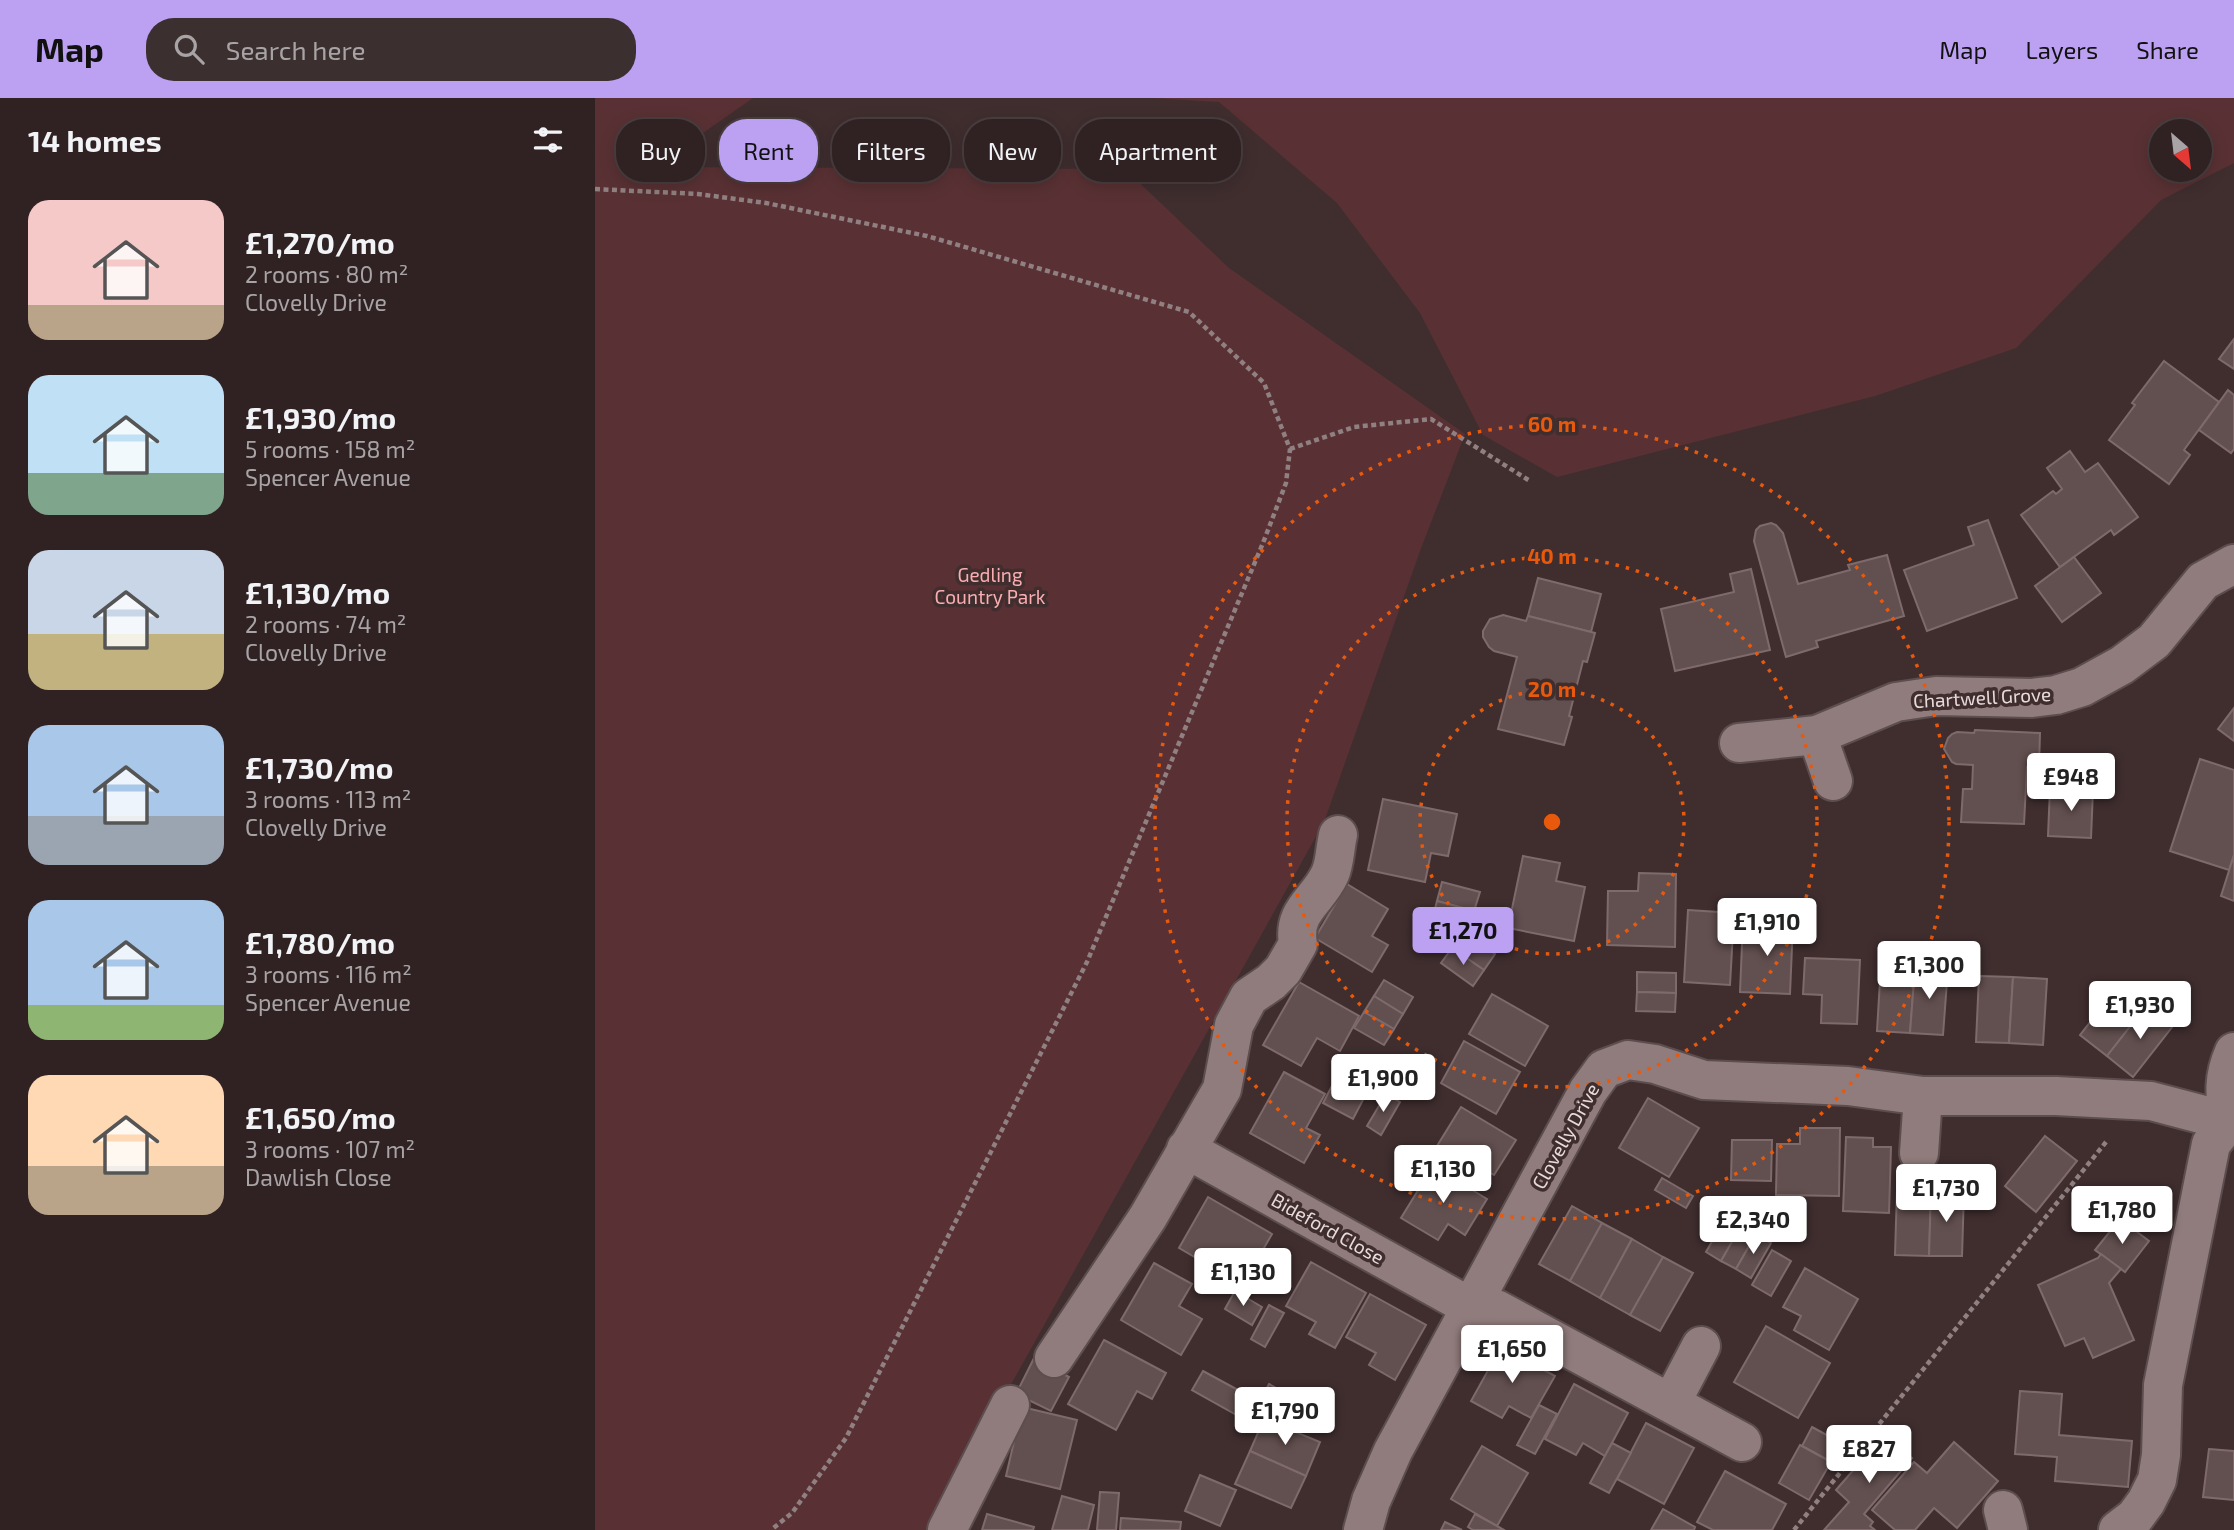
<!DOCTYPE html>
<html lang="en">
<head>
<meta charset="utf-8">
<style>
	:root { --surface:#302223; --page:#3c2f30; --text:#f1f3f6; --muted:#a8a4a6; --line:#4b3f41; --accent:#bca0f2 }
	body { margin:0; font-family:"Exo 2",sans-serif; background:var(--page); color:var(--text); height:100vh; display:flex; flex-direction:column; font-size:26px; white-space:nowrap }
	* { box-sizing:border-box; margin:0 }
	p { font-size:23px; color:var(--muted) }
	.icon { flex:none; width:38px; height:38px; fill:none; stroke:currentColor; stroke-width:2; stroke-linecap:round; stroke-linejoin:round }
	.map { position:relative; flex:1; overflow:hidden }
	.sheet { display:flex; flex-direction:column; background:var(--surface); width:595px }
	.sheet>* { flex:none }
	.banner { position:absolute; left:21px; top:21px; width:665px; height:63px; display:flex; gap:14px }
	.needle { width:46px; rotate:152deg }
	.fabs { position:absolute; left:1554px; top:21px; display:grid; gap:14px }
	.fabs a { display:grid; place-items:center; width:63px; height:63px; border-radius:50%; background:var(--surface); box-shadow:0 4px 18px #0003,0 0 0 2px var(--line); font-size:35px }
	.price { position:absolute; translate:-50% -60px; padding:0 16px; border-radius:7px; background:#fff; color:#222; font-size:23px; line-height:46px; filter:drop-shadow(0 2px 4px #0008) }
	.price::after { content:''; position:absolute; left:50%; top:42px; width:21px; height:16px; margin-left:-10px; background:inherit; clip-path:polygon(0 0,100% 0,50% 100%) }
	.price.active { background:var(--accent); color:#111 }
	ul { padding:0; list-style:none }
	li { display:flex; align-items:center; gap:21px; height:175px; padding:0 28px }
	li span { display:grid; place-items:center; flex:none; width:196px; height:140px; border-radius:21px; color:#555 }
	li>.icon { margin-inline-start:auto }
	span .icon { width:84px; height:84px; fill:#fffc; stroke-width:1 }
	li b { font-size:30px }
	h2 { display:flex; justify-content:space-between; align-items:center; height:84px; padding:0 28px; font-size:30px }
	.tag { padding:0 24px; border-radius:28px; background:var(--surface); box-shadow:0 4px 18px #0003,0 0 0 2px var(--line); font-size:24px; line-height:63px }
	.tag.active { background:var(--accent); color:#111 }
	header { display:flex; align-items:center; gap:42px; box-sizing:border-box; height:98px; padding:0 35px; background:var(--accent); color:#111 }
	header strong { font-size:33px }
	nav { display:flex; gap:38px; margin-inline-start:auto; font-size:24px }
	.search { width:490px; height:63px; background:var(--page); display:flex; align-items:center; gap:18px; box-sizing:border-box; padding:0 24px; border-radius:28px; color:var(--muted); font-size:26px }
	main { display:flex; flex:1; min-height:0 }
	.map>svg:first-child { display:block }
	.green { fill:#593134; fill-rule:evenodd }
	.building { fill:#624f4f; stroke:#7e6a6b; stroke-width:2 }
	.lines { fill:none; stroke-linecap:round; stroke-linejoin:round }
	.minor-casing { stroke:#5c4d4e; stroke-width:42 }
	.path { stroke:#908081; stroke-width:4.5; stroke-dasharray:5 3.5; stroke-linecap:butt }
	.minor { stroke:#917c7d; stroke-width:38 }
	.ring { fill:none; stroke:#e8590c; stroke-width:3.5; stroke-dasharray:3.5 7 }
	.labels { text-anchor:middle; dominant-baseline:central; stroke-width:7; stroke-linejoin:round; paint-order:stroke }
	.park-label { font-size:19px; fill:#fbadb1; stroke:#402e2f }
	.street-label { font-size:19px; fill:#e7dbdc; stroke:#402e2f }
	.centre { fill:#e8590c; stroke:#402e2f; stroke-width:3.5 }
	.ring-label { font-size:21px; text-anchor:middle; font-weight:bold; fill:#e8590c; stroke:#402e2f; stroke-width:7; stroke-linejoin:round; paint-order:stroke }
</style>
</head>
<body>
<header>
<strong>Map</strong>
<div class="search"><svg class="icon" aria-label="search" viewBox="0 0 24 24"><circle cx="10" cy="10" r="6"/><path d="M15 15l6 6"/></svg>Search here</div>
<nav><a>Map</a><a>Layers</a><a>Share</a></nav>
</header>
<main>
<section class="sheet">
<h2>14 homes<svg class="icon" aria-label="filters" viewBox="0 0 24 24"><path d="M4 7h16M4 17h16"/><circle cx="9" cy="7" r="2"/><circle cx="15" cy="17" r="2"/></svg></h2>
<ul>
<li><span style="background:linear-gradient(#f6c9c9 75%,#b9a48a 0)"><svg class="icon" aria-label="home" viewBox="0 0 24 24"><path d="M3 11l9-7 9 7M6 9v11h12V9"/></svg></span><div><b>£1,270/mo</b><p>2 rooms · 80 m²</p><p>Clovelly Drive</p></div></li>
<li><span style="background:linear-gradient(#bfe0f5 70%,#7fa58c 0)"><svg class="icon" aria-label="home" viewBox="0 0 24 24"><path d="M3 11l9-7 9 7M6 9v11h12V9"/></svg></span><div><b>£1,930/mo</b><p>5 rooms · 158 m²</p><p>Spencer Avenue</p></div></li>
<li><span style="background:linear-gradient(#c9d6e8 60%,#c2b280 0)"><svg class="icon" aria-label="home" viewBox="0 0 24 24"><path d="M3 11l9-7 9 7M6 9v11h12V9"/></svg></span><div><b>£1,130/mo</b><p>2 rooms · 74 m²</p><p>Clovelly Drive</p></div></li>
<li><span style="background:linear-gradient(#a9c7e8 65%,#9aa5b1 0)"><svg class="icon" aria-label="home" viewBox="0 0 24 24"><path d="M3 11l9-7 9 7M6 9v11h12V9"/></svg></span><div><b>£1,730/mo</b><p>3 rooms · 113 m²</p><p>Clovelly Drive</p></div></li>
<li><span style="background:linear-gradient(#a9c7e8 75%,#8fb573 0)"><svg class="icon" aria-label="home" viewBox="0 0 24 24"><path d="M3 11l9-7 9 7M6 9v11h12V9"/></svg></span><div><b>£1,780/mo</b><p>3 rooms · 116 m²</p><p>Spencer Avenue</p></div></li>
<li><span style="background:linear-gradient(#ffd9b3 65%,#b9a48a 0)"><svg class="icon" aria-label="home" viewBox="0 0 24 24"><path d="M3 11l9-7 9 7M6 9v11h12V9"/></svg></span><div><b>£1,650/mo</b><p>3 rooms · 107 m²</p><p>Dawlish Close</p></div></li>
</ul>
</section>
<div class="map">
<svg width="1639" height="1432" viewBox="0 0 1639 1432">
	<rect width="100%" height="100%" fill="#402e2f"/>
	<g class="green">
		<path d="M 0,0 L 158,0 L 59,69 L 530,71 L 634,170 L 870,336 L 825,453 L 729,724 L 335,1432 L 0,1432 Z"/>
		<path d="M 557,0 L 1639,0 L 1639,65 L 1566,102 L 1421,250 L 1280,298 L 962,379 L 888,337 L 825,215 L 742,105 L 624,4 ZM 1566,33 L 1605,33 L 1605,72 L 1566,72 Z"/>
	</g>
	<g class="building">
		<path d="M 1639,241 L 1639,271 L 1624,261 Z"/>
		<path d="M 1569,263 L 1624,304 L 1589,352 L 1595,357 L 1574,386 L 1514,342 L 1540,307 L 1537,305 Z"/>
		<path d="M 1633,292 L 1639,297 L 1639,351 L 1636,355 L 1604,332 Z"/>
		<path d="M 1475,353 L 1490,374 L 1503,365 L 1543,419 L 1519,437 L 1516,432 L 1465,469 L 1426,417 L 1458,393 L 1461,396 L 1467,391 L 1452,370 Z"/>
		<path d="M 1393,422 L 1422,500 L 1332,533 L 1309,472 L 1379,447 L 1373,429 Z"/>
		<path d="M 1176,425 L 1181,427 L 1188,435 L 1203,486 L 1255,472 L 1253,467 L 1292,457 L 1309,518 L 1221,543 L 1223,549 L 1191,559 L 1159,443 L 1161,432 L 1165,428 Z"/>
		<path d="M 1479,459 L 1506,495 L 1467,524 L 1440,488 Z"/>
		<path d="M 1156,471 L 1175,552 L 1080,573 L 1066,511 L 1139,494 L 1135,476 Z"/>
		<path d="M 943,480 L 1006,496 L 996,534 L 933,518 Z"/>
		<path d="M 908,517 L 931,523 L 933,518 L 1000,535 L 992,564 L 988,563 L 974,618 L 977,619 L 969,647 L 903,631 L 922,559 L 899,553 L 894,549 L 888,539 L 888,533 L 895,521 Z"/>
		<path d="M 1639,610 L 1639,643 L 1623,631 Z"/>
		<path d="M 1380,632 L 1445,635 L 1444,669 L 1432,669 L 1429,726 L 1366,724 L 1368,691 L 1377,691 L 1378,667 L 1361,666 L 1357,664 L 1349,651 L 1353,640 L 1357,636 L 1362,634 L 1379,635 Z"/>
		<path d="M 1605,661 L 1639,672 L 1639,757 L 1634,772 L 1575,753 Z"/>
		<path d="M 1455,690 L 1498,692 L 1496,740 L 1453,738 Z"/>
		<path d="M 788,701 L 862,716 L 853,758 L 836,755 L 830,784 L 773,772 Z"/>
		<path d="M 1639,757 L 1639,803 L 1626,798 Z"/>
		<path d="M 928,758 L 965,765 L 961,783 L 990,789 L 979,843 L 913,830 Z"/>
		<path d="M 1044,775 L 1081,776 L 1080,849 L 1012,847 L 1013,793 L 1043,793 Z"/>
		<path d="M 847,784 L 885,794 L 879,813 L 842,803 Z"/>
		<path d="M 752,786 L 793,811 L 777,838 L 793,847 L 777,874 L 720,840 Z"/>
		<path d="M 842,803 L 879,813 L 874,832 L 837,822 Z"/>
		<path d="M 1093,812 L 1139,815 L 1135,887 L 1089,884 Z"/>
		<path d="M 1148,823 L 1198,825 L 1195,896 L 1145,894 Z"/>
		<path d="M 868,834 L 900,856 L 889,872 L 857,850 Z"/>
		<path d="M 857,850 L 889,872 L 878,888 L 846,865 Z"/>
		<path d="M 1210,860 L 1265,862 L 1262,926 L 1226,925 L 1227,897 L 1208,896 Z"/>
		<path d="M 1286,866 L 1320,869 L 1315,935 L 1282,933 Z"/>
		<path d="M 1320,869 L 1353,870 L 1348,937 L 1315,935 Z"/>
		<path d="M 1042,874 L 1081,875 L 1081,895 L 1042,894 Z"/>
		<path d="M 1384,878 L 1418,879 L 1414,945 L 1381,944 Z"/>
		<path d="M 1418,879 L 1452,881 L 1448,947 L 1414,945 Z"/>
		<path d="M 789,882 L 818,899 L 808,916 L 779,898 Z"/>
		<path d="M 704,884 L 764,918 L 745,953 L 722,940 L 706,968 L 668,947 Z"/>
		<path d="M 1525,886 L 1552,907 L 1512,958 L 1485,937 Z"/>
		<path d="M 1042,894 L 1081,895 L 1080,914 L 1041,913 Z"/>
		<path d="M 897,896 L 953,928 L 930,968 L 874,936 Z"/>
		<path d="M 779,898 L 808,916 L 799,931 L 769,914 Z"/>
		<path d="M 1552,907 L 1578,928 L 1538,979 L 1512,958 Z"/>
		<path d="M 769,914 L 799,931 L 789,947 L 759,930 Z"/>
		<path d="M 869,943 L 925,974 L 901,1016 L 846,985 Z"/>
		<path d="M 689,974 L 730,996 L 711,1030 L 725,1037 L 709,1065 L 655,1035 Z"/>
		<path d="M 739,984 L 769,1000 L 758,1021 L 728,1005 Z"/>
		<path d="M 791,996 L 805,1004 L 786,1037 L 772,1028 Z"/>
		<path d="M 1053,1000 L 1104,1030 L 1074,1079 L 1024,1050 Z"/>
		<path d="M 866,1009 L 921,1042 L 899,1077 L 882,1067 L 871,1084 L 834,1061 Z"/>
		<path d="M 1205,1030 L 1245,1030 L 1244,1098 L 1181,1097 L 1182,1046 L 1205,1046 Z"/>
		<path d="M 1450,1038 L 1482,1063 L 1441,1114 L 1410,1088 Z"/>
		<path d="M 1251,1039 L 1278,1040 L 1278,1049 L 1296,1049 L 1294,1115 L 1248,1113 Z"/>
		<path d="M 1137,1042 L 1177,1042 L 1176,1083 L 1136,1082 Z"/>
		<path d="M 838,1068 L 892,1101 L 870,1137 L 853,1126 L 843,1142 L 806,1120 Z"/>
		<path d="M 1067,1080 L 1098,1098 L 1091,1110 L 1060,1092 Z"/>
		<path d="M 1302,1092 L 1336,1093 L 1334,1158 L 1300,1157 Z"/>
		<path d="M 1336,1093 L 1369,1094 L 1367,1158 L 1334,1158 Z"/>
		<path d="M 613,1099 L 677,1136 L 661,1164 L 640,1152 L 627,1175 L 584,1150 Z"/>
		<path d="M 977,1108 L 1007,1125 L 975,1183 L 944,1166 Z"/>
		<path d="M 1131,1119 L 1146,1128 L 1126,1163 L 1111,1154 Z"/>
		<path d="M 1525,1121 L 1554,1143 L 1530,1174 L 1500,1152 Z"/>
		<path d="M 1007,1125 L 1037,1141 L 1005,1200 L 975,1183 Z"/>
		<path d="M 1146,1128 L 1161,1136 L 1141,1171 L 1126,1163 Z"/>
		<path d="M 1161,1136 L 1176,1145 L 1156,1180 L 1141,1171 Z"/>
		<path d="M 1037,1141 L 1068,1159 L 1035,1217 L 1005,1200 Z"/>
		<path d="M 1177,1152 L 1196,1163 L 1176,1198 L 1157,1187 Z"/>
		<path d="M 1506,1156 L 1526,1171 L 1514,1185 L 1539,1242 L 1498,1260 L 1489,1240 L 1470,1248 L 1443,1187 L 1503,1160 Z"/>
		<path d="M 1068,1159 L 1098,1175 L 1065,1233 L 1035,1217 Z"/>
		<path d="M 716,1164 L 771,1195 L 740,1250 L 714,1236 L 721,1224 L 691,1208 Z"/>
		<path d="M 559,1165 L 597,1186 L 584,1208 L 607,1221 L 586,1257 L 526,1222 Z"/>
		<path d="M 1210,1170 L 1263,1201 L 1234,1252 L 1199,1232 L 1206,1218 L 1188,1209 Z"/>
		<path d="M 640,1193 L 667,1209 L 657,1227 L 630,1211 Z"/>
		<path d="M 775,1196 L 831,1227 L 800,1282 L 774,1267 L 781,1255 L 751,1239 Z"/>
		<path d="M 674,1207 L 689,1215 L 670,1249 L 656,1241 Z"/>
		<path d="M 1171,1228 L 1235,1265 L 1203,1320 L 1139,1284 Z"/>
		<path d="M 509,1242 L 571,1275 L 557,1301 L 542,1293 L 521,1332 L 473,1306 Z"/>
		<path d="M 906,1249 L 960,1278 L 936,1320 L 914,1308 L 907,1320 L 876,1303 Z"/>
		<path d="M 439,1260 L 474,1279 L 456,1313 L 421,1296 Z"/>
		<path d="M 608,1273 L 656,1299 L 645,1319 L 597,1292 Z"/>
		<path d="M 674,1286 L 712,1307 L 703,1322 L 665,1302 Z"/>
		<path d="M 979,1286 L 1033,1315 L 1010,1358 L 988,1345 L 981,1357 L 950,1341 Z"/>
		<path d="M 1425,1293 L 1467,1296 L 1464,1337 L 1537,1343 L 1533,1389 L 1460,1383 L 1462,1359 L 1420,1356 Z"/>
		<path d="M 944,1307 L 962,1316 L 940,1356 L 922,1347 Z"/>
		<path d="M 427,1309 L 482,1322 L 465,1391 L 411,1378 Z"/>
		<path d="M 669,1321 L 725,1344 L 711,1378 L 655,1353 Z"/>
		<path d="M 1051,1325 L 1099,1350 L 1069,1406 L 1022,1381 Z"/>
		<path d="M 1217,1329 L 1250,1347 L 1240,1366 L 1207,1348 Z"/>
		<path d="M 1289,1337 L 1317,1360 L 1269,1416 L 1278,1424 L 1275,1428 L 1280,1432 L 1229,1432 L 1254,1404 L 1241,1392 Z"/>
		<path d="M 1359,1344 L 1403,1383 L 1362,1430 L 1339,1410 L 1320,1432 L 1300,1432 L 1277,1412 L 1319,1364 L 1332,1375 Z"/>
		<path d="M 1017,1345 L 1036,1355 L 1014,1395 L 995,1385 Z"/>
		<path d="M 1205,1347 L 1236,1364 L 1214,1402 L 1184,1385 Z"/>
		<path d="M 887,1348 L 933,1375 L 902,1428 L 856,1401 Z"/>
		<path d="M 1614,1351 L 1639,1353 L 1639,1402 L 1608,1399 Z"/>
		<path d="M 655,1353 L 711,1378 L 696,1410 L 640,1386 Z"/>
		<path d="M 1130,1373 L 1191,1406 L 1177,1432 L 1118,1432 L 1102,1424 Z"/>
		<path d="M 605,1377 L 641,1392 L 625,1428 L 590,1413 Z"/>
		<path d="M 505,1394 L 524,1395 L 521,1432 L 502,1432 Z"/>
		<path d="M 467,1398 L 499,1407 L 493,1432 L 457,1432 Z"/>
		<path d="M 1068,1411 L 1100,1429 L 1099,1432 L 1056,1432 Z"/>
		<path d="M 392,1416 L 439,1429 L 438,1432 L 387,1432 Z"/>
		<path d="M 880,1416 L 902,1428 L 909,1432 L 878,1432 L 873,1429 Z"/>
		<path d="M 526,1420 L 586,1424 L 585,1432 L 525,1432 Z"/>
		<path d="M 850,1424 L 867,1432 L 846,1432 Z"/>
	</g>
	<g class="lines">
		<defs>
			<g id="minor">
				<path d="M 1222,637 L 1238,683"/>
				<path d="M 1144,645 L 1222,637 L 1301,604 L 1341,598 L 1437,600 L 1461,597 L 1487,589 L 1527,567 L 1559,543 L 1608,483 L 1639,466"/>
				<path d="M 591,1051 L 861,1201 L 876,1208 L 901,1211 L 1147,1344"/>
				<path d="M 1324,1055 L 1328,998"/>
				<path d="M 459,1260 L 553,1119 L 627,991 L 639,927 L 654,899 L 676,884 L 688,872 L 703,846 C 697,812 723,803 735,776 C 740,765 740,749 743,737"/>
				<path d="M 1076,1305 L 1106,1248"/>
				<path d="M 1408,1412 L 1413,1432"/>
				<path d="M 352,1432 L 415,1307"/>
				<path d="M 768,1432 L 776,1403 L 798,1353 L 993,993 L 1009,971 L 1033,962 L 1060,966 L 1109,982 L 1253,988 L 1328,998 L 1461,998 L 1556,1003 L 1639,1025"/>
				<path d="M 1523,1432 L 1540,1419 L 1551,1404 L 1562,1382 L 1566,1357 L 1568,1287 L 1616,1046 L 1634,1023 C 1629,996 1628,979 1639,954"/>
			</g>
		</defs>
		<use href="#minor" class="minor-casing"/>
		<g class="path">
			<path d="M 0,91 L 103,96 L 171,105 L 332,138 L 594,214 L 669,285 L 695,351 L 691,385 L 668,445 L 492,864 L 251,1340 L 197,1415 L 176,1432"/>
			<path d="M 695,351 L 759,329 L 836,321 L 935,383"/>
			<path d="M 1199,1432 L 1511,1044"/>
		</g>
		<use href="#minor" class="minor"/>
	</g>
	<g class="ring">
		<circle cx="957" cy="724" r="132"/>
		<circle cx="957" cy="724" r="265"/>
		<circle cx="957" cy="724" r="397"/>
	</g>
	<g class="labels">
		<g class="park-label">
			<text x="395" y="476">Gedling<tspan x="395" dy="22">Country Park</tspan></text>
		</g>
		<g class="street-label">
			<text transform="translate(1387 599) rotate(-3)">Chartwell Grove</text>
			<text transform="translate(970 1038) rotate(-61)">Clovelly Drive</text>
			<text transform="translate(733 1130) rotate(29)">Bideford Close</text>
		</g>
	</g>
	<circle cx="957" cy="724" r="10" class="centre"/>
	<g class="ring-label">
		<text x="957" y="334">60 m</text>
		<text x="957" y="466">40 m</text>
		<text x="957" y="599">20 m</text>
	</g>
</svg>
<div class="fabs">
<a><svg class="needle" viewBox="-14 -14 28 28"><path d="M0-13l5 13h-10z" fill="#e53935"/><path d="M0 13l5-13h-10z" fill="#a8a4a6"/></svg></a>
</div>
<b class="price" style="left:1476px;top:715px">£948</b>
<b class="price" style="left:1172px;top:860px">£1,910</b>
<b class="price active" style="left:868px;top:869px">£1,270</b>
<b class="price" style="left:1334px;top:903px">£1,300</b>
<b class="price" style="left:1545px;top:943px">£1,930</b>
<b class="price" style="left:788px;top:1016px">£1,900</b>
<b class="price" style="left:848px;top:1107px">£1,130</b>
<b class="price" style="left:1351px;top:1126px">£1,730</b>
<b class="price" style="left:1527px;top:1148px">£1,780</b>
<b class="price" style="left:1158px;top:1158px">£2,340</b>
<b class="price" style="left:648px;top:1210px">£1,130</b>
<b class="price" style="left:917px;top:1287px">£1,650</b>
<b class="price" style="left:690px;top:1349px">£1,790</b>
<b class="price" style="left:1274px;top:1387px">£827</b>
<div class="banner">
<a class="tag">Buy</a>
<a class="tag active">Rent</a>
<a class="tag">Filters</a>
<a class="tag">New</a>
<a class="tag">Apartment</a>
</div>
</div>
</main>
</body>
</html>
